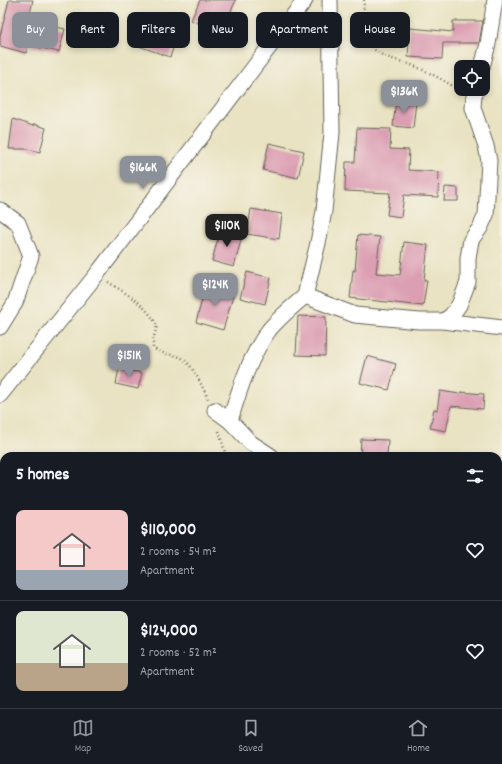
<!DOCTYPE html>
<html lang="en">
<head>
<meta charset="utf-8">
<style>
	:root { --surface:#171b24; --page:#242831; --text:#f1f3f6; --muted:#9ea1a6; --line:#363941; --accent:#8c9099 }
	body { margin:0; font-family:Dekko,sans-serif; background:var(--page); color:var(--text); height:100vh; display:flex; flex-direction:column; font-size:15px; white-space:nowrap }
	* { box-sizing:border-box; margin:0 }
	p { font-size:13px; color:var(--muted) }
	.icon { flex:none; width:22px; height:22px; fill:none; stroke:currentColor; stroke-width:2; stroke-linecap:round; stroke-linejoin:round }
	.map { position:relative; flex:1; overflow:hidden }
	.sheet { position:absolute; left:0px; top:452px; width:502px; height:256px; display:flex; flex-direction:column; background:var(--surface); border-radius:12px 12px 0 0; box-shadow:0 2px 6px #0003 }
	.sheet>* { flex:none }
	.guide { position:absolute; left:12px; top:12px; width:478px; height:36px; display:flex; gap:8px }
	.buttons { position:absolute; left:454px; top:60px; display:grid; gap:8px }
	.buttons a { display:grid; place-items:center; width:36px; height:36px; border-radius:8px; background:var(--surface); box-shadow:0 2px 6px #0003; font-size:20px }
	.price { position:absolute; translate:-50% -34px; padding:0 9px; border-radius:8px; background:var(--accent); color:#fff; font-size:13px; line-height:26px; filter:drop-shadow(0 1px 2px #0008) }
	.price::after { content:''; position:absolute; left:50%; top:24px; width:12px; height:9px; margin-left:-6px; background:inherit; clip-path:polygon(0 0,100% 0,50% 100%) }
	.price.current { background:#222; color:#fff }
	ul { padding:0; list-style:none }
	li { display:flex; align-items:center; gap:12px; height:100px; padding:0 16px }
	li+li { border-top:1px solid var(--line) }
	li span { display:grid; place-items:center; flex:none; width:112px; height:80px; border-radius:8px; color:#555 }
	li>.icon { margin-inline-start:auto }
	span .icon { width:48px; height:48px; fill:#fffc; stroke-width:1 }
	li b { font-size:17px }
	h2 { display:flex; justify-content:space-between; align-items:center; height:48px; padding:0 16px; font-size:17px }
	.pill { padding:0 14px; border-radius:8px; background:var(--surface); box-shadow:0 2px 6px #0003; font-size:14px; line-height:36px }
	.pill.current { background:var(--accent); color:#fff }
	.tab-bar { display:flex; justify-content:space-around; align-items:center; height:56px; border-top:1px solid var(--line); background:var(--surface); font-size:11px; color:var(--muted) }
	.tab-bar a { display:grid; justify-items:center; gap:2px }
	.tab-bar .current { color:var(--accent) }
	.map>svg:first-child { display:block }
	.building { fill:#db9eb2 }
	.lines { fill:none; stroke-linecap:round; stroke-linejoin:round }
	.minor-casing { stroke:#646256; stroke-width:17 }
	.path { stroke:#646256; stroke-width:2.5; stroke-dasharray:1 3; stroke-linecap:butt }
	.minor { stroke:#fff; stroke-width:15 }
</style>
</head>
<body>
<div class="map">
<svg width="502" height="708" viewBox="0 0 502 708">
	<rect width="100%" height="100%" fill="#f7f3e8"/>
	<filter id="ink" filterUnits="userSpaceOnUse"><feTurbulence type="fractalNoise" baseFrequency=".025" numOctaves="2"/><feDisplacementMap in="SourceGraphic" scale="8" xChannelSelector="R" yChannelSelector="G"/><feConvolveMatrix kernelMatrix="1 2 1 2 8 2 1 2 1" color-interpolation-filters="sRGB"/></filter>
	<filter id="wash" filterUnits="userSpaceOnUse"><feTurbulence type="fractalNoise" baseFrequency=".012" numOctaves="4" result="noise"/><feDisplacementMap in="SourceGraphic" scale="16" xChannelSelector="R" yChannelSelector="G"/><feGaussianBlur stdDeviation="0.9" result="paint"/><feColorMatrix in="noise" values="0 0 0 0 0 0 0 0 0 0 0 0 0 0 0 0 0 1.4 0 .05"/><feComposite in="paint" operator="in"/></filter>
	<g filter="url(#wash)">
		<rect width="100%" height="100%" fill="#e9e3c3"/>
		<g id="blocks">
			<g class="building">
				<path d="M 9,0 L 33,0 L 29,18 L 35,20 L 34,22 L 65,29 L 59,52 L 28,45 L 26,53 L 0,46 L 0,36 Z"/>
				<path d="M 200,0 L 236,0 L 221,33 L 191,20 Z"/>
				<path d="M 142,18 L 179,31 L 170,57 L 133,44 Z"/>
				<path d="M 453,21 L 483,21 L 479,43 L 443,43 L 442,59 L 408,57 L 410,28 L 453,32 Z"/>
				<path d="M 396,100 L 416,102 L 413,128 L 393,126 Z"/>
				<path d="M 13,119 L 33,126 L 34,124 L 46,128 L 40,152 L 28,149 L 9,149 Z"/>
				<path d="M 357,128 L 391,129 L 390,149 L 409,150 L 408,170 L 439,172 L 438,197 L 404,195 L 401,217 L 387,215 L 390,193 L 345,191 L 346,162 L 355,162 Z"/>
				<path d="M 269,143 L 304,151 L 298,178 L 263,170 Z"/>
				<path d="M 445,187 L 458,188 L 458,201 L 444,201 Z"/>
				<path d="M 251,209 L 282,214 L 279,239 L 247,234 Z"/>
				<path d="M 220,230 L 242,236 L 234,267 L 212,261 Z"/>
				<path d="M 358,235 L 380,237 L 376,273 L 400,275 L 404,242 L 428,245 L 424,280 L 427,280 L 423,306 L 350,298 L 353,270 L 355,271 Z"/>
				<path d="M 247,272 L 271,278 L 265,304 L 240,298 Z"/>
				<path d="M 206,285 L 234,293 L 223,330 L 196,322 Z"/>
				<path d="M 298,316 L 326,317 L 325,356 L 296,355 Z"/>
				<path d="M 367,356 L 396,364 L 389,390 L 360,383 Z"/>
				<path d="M 119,368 L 142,373 L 138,389 L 116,384 Z"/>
				<path d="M 440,391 L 460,394 L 460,392 L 484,394 L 483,409 L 451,406 L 446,431 L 430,428 L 434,409 L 437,410 Z"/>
				<path d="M 361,439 L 388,440 L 387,456 L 360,456 Z"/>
			</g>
		</g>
	</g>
	<g filter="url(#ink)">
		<use href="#blocks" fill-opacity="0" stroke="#646256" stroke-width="1"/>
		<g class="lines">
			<defs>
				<g id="minor">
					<path d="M 330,0 L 332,133 L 324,211 L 318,243 L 305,296 L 355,315 L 419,321 L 443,321 L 451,316 L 459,305 L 468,282 L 468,258 L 471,240 L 480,228 L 486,215 L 489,161 L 486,146 L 473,108 L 474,95 L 477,89"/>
					<path d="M 482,67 L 488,44 L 495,0"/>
					<path d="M 0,210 L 18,223 L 31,256 L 15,303 L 0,327"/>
					<path d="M 443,321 L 502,328"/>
					<path d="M 0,395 L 97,274 L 305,0"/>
					<path d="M 215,410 L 230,421 L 251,443 L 271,456"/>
					<path d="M 230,421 C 239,390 250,356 269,330 C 279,318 293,306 305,296"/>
					<path d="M 0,468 L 4,469"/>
					<path d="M 498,527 L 502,528"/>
					<path d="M 248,704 L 249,708"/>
					<path d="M 85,708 L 87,704"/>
				</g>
			</defs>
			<use href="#minor" class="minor-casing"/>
			<g class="path">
				<path d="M 364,0 C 363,15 364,38 375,50 C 384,58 398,60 409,64 C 423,69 448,82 460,91"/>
				<path d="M 108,282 C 127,294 147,305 157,326 L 153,340 L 153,348 C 161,354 171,354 180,357 C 192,362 203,388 208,399"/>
				<path d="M 219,431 L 226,456"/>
				<path d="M 498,627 L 502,631"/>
			</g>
			<use href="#minor" class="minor"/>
		</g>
	</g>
</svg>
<div class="buttons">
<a><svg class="icon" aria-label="locate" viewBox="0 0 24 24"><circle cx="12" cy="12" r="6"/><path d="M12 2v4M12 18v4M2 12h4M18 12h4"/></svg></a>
</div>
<b class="price" style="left:404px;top:114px">$136K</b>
<b class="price" style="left:143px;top:190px">$166K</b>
<b class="price current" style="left:227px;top:248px">$110K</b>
<b class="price" style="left:215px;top:307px">$124K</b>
<b class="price" style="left:129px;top:378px">$151K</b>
<div class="guide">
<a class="pill current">Buy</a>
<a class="pill">Rent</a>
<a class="pill">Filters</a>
<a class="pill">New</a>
<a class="pill">Apartment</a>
<a class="pill">House</a>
</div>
<section class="sheet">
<h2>5 homes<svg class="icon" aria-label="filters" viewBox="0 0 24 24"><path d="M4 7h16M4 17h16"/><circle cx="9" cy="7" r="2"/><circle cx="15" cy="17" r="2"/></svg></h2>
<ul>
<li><span style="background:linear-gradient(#f6c9c9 75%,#9aa5b1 0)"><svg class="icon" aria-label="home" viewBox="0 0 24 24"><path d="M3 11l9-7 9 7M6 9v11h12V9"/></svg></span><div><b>$110,000</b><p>2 rooms · 54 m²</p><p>Apartment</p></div><svg class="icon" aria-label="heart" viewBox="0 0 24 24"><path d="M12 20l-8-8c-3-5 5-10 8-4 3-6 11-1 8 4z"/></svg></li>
<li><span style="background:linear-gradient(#dfe7d0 65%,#b9a48a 0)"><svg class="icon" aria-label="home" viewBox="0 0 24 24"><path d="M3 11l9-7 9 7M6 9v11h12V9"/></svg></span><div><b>$124,000</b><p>2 rooms · 52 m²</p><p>Apartment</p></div><svg class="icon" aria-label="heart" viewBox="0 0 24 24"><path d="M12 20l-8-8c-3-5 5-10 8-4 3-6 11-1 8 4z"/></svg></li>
</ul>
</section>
</div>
<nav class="tab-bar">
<a class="current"><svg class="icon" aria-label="map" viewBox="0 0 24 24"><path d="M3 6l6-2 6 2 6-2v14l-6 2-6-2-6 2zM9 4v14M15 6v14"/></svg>Map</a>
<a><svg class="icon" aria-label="saved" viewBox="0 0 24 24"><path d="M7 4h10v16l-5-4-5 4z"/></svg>Saved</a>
<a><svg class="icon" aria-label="home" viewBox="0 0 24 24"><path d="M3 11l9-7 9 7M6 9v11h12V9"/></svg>Home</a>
</nav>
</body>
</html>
